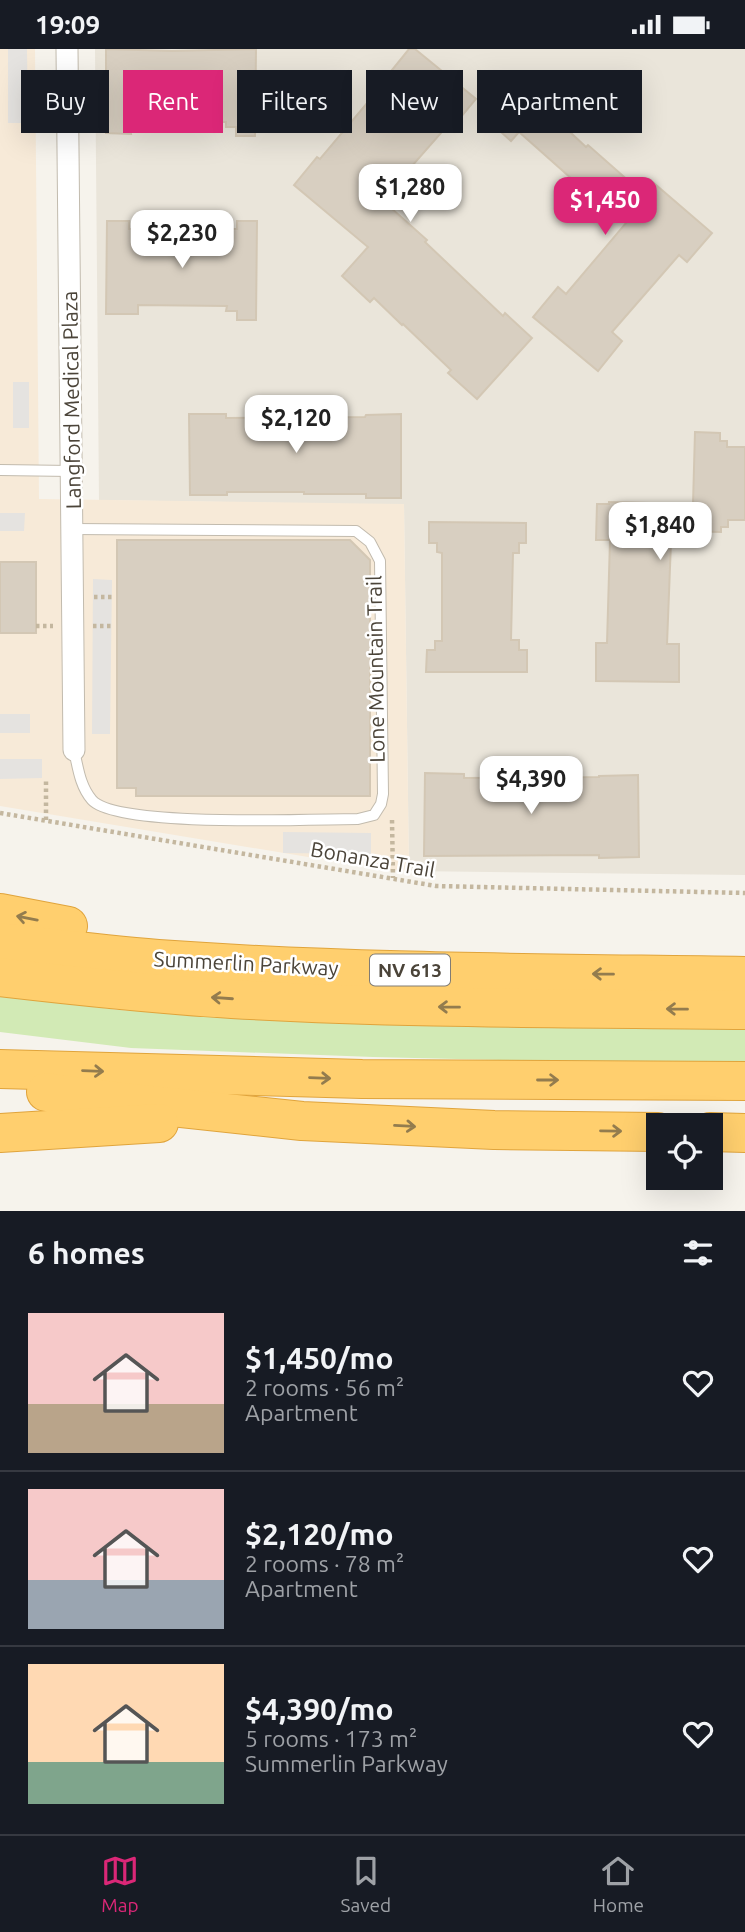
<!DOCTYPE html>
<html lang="en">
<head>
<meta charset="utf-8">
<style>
	:root { --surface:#171b24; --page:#242831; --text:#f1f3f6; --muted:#9ea1a6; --line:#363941; --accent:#db2777 }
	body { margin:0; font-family:Ubuntu,sans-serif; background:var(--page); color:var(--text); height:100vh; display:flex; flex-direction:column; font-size:26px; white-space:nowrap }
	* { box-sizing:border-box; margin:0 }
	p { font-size:23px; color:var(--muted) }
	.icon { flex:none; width:38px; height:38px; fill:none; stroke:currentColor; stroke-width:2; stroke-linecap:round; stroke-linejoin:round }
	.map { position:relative; height:1162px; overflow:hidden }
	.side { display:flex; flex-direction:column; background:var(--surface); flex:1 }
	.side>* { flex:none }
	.hud { position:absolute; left:21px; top:21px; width:704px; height:63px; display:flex; gap:14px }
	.fabs { position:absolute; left:646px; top:1064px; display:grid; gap:14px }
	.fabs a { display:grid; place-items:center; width:77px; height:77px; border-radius:0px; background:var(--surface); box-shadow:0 7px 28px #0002; font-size:35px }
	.price { position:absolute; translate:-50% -60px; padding:0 16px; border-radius:14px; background:#fff; color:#222; font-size:23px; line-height:46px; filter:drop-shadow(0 2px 4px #0008) }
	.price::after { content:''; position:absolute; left:50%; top:42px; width:21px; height:16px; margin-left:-10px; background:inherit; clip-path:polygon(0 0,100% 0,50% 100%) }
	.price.on { background:var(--accent); color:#fff }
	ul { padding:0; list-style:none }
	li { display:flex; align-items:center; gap:21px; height:175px; padding:0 28px }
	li+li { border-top:2px solid var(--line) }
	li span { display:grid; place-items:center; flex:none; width:196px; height:140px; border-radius:0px; color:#555 }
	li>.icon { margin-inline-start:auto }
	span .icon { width:84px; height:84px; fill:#fffc; stroke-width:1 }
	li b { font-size:30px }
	h2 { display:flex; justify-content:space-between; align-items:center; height:84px; padding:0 28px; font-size:30px }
	.tag { padding:0 24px; border-radius:0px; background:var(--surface); box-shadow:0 7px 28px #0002; font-size:24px; line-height:63px }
	.tag.on { background:var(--accent); color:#fff }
	.status { display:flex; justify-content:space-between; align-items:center; height:49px; padding:0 35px; background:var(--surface); direction:ltr }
	.status svg { height:19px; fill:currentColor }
	.dock { display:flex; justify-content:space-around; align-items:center; height:98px; border-top:2px solid var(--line); background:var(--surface); font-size:19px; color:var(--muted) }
	.dock a { display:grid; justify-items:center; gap:4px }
	.dock .on { color:var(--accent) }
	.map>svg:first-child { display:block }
	.residential { fill:#eae5da }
	.commercial { fill:#f7ead8 }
	.green { fill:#d2eab5 }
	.parking { fill:#e5e3e0 }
	.building { fill:#d8cfc1; stroke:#d3c7b4; stroke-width:2 }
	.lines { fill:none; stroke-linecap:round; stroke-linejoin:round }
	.service-casing { stroke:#c2bbae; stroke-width:12 }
	.minor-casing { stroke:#c2bbae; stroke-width:23 }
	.motorway-casing { stroke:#e0a43c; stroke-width:40 }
	.path { stroke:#c4b79f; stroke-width:4.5; stroke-dasharray:3.5 3.5; stroke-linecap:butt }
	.service { stroke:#fff; stroke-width:10 }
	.minor { stroke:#fff; stroke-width:21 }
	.motorway { stroke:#ffcf6e; stroke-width:38 }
	.oneway { stroke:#937c4e }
	.labels { text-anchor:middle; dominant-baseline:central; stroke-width:5; stroke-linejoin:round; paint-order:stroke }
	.shield { fill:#fff; stroke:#817c74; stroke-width:2 }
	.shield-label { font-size:19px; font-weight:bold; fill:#4b4439 }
	.street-label { font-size:21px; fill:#4b4439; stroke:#fff }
</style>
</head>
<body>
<div class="status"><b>19:09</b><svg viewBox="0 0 49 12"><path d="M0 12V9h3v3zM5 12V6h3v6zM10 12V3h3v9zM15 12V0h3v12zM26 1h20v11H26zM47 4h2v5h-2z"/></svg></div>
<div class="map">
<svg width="745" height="1162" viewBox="0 0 745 1162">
	<rect width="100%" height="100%" fill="#f6f3ec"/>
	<path class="residential" d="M 95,0 L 745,0 L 745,826 L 409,822 L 404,456 L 99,451 Z"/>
	<path class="commercial" d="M 0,0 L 35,0 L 39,450 L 404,455 L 409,822 L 386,821 L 0,757 Z"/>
	<path class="green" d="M 0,946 L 119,961 L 332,972 L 745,980 L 745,1014 L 620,1014 L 373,1008 L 131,999 L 0,983 Z"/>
	<g class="parking">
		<path d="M 8,0 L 27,0 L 28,74 L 8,74 Z"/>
		<rect x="13" y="333" width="16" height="46"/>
		<path d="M 0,464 L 25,464 L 24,482 L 0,482 Z"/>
		<path d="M 93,530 L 112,531 L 110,685 L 92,685 Z"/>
		<rect x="0" y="665" width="30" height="19"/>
		<path d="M 0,710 L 42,710 L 42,729 L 0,730 Z"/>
		<path d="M 283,783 L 371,784 L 371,805 L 283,804 Z"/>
	</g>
	<g class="building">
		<path d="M 106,0 L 172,2 L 256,0 L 255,87 L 236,87 L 236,78 L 226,78 L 226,73 L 138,73 L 138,79 L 130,79 L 131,85 L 106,84 Z"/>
		<path d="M 409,0 L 415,0 L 476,50 L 451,80 L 447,77 L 382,151 L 427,191 L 425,193 L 503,267 L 505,264 L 532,289 L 477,350 L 448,324 L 451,321 L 403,275 L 402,276 L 374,249 L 370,253 L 342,227 L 368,198 L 294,136 L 317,108 L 320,110 L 390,27 L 388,26 Z"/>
		<path d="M 523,39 L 586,98 L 588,96 L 639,141 L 649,130 L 712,184 L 687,213 L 679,206 L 612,283 L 622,292 L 598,322 L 533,268 L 558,238 L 566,245 L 632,167 L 597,138 L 590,146 L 519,83 L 511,92 L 491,74 Z"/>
		<path d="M 107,172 L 129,172 L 129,180 L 138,180 L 138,185 L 227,185 L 227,180 L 237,180 L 237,172 L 257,172 L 256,271 L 237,271 L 237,262 L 226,262 L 227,257 L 138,256 L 138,265 L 106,265 Z"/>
		<path d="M 189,365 L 226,365 L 226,369 L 365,368 L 366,366 L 401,365 L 401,449 L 366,449 L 366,445 L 304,445 L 304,443 L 227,443 L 227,446 L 190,446 Z"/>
		<path d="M 695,383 L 720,384 L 720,392 L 727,392 L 727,398 L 745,398 L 745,471 L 728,471 L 728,478 L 721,478 L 721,483 L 679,482 L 678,493 L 671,493 L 667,595 L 679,595 L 679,633 L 596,632 L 596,594 L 607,594 L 610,491 L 596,491 L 597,455 L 609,455 L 609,453 L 693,455 Z"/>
		<path d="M 429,473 L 526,474 L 526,494 L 519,494 L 519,504 L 513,504 L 511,591 L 519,591 L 519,601 L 527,601 L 527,623 L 426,623 L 427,601 L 435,601 L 435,592 L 442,592 L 442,504 L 437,503 L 437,494 L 429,494 Z"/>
		<path d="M 117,491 L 350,491 L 370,511 L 370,747 L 136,747 L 136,739 L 117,739 Z"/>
		<rect x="0" y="513" width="36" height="71"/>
		<path d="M 425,724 L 464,725 L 464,729 L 599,728 L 599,727 L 638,726 L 639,808 L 599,809 L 599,806 L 424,807 Z"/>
	</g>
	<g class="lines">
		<defs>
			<g id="service">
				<path d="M 0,421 L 71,422"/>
				<path d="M 72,480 L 356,482 L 370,493 L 380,512 L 383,745 L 381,755 L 374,766 L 358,770 C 314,770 117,779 92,751 C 80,737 78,719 74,701"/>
			</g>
			<path id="minor" d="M 67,0 L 74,701"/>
			<g id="motorway">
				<path d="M 0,864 L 68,877"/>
				<path d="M 0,893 C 52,899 105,906 158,910 C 353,924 550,924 745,927"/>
				<path d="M 0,928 C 77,937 154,945 232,950 C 403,960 574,959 745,961"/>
				<path d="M 0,1020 L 362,1030 L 745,1032"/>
				<path d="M 46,1043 L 124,1053 L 302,1072 L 494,1081 L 658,1083"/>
				<path d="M 710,1083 L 745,1084"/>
				<path d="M 0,1084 L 159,1074"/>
			</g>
		</defs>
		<use href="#service" class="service-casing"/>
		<use href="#minor" class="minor-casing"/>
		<use href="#motorway" class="motorway-casing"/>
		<g class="path">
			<path d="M 94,548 L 114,548"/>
			<path d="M 36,577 L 53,577"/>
			<path d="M 93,577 L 114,577"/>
			<path d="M 0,764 L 436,837 L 745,844"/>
			<path d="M 46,771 L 46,730"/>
			<path d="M 392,771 L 393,829"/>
		</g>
		<use href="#service" class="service"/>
		<use href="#minor" class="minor"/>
		<use href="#motorway" class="motorway"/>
	</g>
	<defs><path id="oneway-shaft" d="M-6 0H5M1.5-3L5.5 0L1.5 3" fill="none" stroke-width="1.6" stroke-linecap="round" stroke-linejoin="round" transform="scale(1.75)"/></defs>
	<g class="oneway">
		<use href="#oneway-shaft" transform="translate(27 869) rotate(-169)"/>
		<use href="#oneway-shaft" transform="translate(603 925) rotate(-179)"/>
		<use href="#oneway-shaft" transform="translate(222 949) rotate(-176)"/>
		<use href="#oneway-shaft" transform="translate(449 958) rotate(-179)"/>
		<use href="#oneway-shaft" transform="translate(677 960) rotate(-179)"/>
		<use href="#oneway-shaft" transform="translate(93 1022) rotate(2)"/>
		<use href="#oneway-shaft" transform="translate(320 1029) rotate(2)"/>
		<use href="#oneway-shaft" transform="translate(548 1031)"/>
		<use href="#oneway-shaft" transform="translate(405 1077) rotate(3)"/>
		<use href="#oneway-shaft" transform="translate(611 1082) rotate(1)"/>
	</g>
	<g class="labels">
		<rect class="shield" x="370" y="905.5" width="80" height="31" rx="5"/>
		<g class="shield-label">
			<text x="410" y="921">NV 613</text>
		</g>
		<g class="street-label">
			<text transform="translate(71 351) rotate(-91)">Langford Medical Plaza</text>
			<text transform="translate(375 620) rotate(-91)">Lone Mountain Trail</text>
			<text transform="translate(373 810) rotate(10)">Bonanza Trail</text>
			<text transform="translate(246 914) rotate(3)">Summerlin Parkway</text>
		</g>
	</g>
</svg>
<div class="fabs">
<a><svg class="icon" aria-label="locate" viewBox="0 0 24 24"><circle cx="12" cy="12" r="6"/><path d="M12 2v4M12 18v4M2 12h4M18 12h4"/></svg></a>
</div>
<b class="price" style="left:410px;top:175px">$1,280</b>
<b class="price on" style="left:605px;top:188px">$1,450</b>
<b class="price" style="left:182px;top:221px">$2,230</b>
<b class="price" style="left:296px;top:406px">$2,120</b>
<b class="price" style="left:660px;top:513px">$1,840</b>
<b class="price" style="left:531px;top:767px">$4,390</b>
<div class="hud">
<a class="tag">Buy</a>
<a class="tag on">Rent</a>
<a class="tag">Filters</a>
<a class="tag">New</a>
<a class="tag">Apartment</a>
</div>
</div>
<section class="side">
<h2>6 homes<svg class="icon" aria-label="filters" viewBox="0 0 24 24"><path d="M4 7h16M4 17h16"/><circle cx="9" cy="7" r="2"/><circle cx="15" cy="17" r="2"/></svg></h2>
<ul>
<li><span style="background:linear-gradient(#f6c9c9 65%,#b9a48a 0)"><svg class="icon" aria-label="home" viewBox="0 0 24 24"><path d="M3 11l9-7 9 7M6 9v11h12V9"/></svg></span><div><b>$1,450/mo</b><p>2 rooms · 56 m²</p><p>Apartment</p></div><svg class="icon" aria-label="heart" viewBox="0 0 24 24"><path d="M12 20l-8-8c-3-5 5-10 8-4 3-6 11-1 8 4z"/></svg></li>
<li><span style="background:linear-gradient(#f6c9c9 65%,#9aa5b1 0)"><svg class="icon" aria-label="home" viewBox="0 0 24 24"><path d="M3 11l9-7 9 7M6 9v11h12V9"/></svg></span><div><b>$2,120/mo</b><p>2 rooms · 78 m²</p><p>Apartment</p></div><svg class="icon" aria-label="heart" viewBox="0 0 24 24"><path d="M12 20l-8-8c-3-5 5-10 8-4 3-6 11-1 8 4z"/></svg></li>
<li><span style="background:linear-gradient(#ffd9b3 70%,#7fa58c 0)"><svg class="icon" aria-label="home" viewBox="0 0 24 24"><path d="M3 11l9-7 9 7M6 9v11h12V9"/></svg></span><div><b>$4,390/mo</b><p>5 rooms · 173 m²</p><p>Summerlin Parkway</p></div><svg class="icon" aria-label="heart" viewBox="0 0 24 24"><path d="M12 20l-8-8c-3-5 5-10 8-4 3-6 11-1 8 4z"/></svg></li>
</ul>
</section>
<nav class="dock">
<a class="on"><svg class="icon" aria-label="map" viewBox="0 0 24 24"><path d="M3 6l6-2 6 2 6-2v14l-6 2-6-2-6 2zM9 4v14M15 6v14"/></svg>Map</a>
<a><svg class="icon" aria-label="saved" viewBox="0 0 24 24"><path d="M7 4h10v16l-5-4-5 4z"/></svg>Saved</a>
<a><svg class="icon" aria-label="home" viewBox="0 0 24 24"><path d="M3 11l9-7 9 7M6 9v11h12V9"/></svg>Home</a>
</nav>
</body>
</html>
